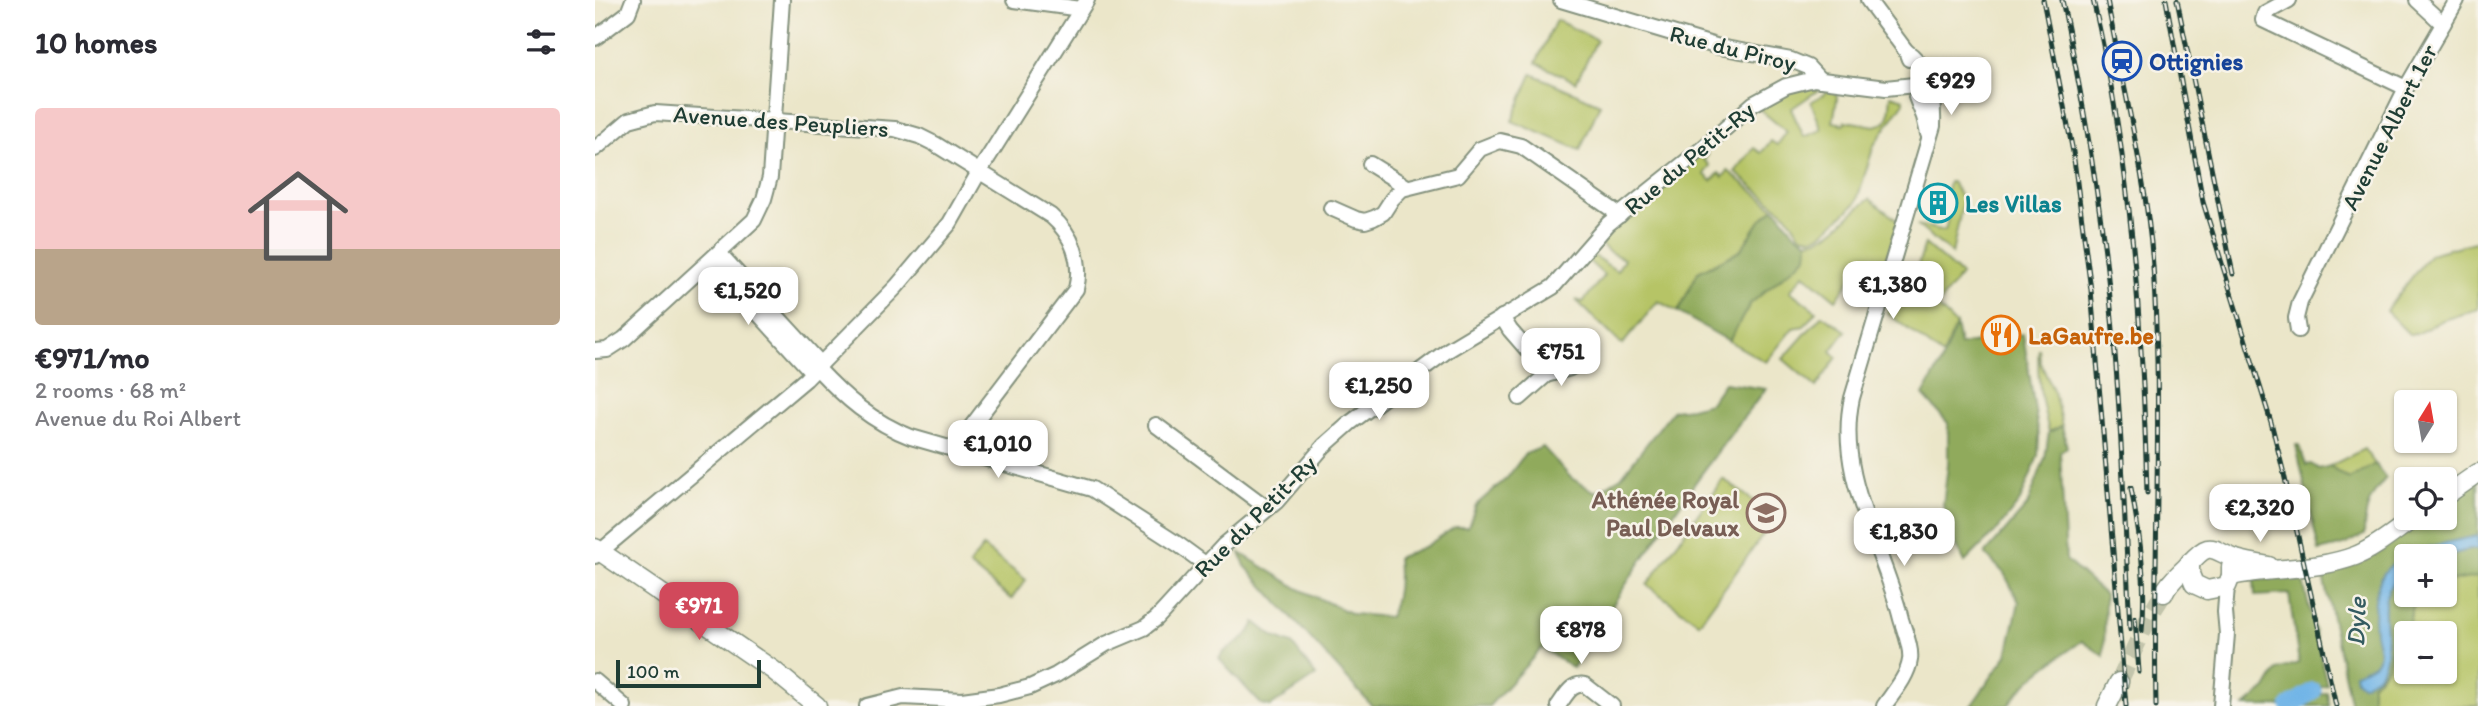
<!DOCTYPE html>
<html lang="en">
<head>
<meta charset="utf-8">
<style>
	:root { --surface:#fff; --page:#f7f7f7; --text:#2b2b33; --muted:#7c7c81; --accent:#d1495b }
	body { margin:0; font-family:Itim,sans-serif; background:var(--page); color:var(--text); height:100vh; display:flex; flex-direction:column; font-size:26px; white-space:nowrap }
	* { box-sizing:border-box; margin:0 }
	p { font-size:23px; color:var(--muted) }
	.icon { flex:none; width:38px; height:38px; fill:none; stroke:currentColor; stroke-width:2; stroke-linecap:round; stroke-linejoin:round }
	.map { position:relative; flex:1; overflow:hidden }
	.drawer { display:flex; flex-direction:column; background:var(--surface); width:595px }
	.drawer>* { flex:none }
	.needle { width:46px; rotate:11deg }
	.fabs { position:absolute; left:1799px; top:390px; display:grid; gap:14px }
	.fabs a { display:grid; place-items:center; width:63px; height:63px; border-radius:7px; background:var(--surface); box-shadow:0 2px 5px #0004; font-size:35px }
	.scale { position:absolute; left:21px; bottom:18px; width:145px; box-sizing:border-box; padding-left:7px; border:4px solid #1f3d34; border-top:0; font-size:19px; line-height:24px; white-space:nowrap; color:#1f3d34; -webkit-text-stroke:5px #f7f3e8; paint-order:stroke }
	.price { position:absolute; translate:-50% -60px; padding:0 16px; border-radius:14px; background:#fff; color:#222; font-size:23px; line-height:46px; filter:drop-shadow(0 2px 4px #0008) }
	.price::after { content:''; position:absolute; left:50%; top:42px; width:21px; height:16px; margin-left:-10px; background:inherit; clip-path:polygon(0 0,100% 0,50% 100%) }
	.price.current { background:var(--accent); color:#fff }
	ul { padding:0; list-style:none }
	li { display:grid; align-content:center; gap:14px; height:371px; padding:0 35px }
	li span { display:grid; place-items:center; height:217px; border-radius:7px; color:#555 }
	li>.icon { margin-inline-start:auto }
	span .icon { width:126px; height:126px; fill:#fffc; stroke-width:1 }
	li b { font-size:30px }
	h2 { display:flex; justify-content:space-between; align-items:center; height:84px; padding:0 35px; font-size:30px }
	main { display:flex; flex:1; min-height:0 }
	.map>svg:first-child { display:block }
	.green { fill:#b6c466; stroke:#6a804d; stroke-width:2; fill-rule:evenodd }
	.forest { fill:#90aa5b; stroke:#587448; stroke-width:2 }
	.water { fill:#72b5e7; stroke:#48798e; stroke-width:2 }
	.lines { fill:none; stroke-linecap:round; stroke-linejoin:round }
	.river { stroke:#72b5e7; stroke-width:18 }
	.major-tunnel { stroke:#c2c4ab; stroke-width:18; stroke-dasharray:18 9; stroke-linecap:butt }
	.minor-casing { stroke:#85927e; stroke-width:18 }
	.major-casing { stroke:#85927e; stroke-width:21 }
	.minor { stroke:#fff; stroke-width:14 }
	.major { stroke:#fff; stroke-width:18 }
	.rail-casing { stroke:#1f3d34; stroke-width:5 }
	.rail { stroke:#f7f3e8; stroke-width:2.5; stroke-dasharray:8; stroke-linecap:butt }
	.labels { text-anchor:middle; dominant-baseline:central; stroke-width:5; stroke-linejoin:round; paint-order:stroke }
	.street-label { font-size:24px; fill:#1f3d34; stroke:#f7f3e8 }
	.transit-label { font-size:24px; font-weight:bold; fill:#164399; stroke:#f7f3e8; text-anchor:start }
	.culture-label { font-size:24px; font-weight:bold; fill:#0d838f; stroke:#f7f3e8; text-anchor:start }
	.food-label { font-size:24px; font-weight:bold; fill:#c56008; stroke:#f7f3e8; text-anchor:start }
	.education-label { font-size:24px; font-weight:bold; fill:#785e54; stroke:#f7f3e8; text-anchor:end }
	.water-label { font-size:26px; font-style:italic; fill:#345b61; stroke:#f7f3e8 }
</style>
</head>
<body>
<main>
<section class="drawer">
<h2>10 homes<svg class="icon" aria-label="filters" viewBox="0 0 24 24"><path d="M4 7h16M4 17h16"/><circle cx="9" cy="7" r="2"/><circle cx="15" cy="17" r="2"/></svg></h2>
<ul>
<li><span style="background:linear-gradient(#f6c9c9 65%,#b9a48a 0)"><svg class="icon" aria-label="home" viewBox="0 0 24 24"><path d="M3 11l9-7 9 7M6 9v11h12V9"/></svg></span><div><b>€971/mo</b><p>2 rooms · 68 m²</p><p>Avenue du Roi Albert</p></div></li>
</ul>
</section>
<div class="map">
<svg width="1883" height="706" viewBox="0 0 1883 706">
	<rect width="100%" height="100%" fill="#f7f3e8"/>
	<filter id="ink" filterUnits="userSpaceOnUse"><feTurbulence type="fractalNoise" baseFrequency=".0143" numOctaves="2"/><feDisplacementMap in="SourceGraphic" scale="14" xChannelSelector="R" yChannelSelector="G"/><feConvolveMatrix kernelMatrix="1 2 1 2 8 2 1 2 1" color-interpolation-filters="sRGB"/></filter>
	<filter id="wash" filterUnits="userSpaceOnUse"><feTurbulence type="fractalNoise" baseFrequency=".00686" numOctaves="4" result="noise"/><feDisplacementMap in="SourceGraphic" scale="28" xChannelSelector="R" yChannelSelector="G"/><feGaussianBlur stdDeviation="1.57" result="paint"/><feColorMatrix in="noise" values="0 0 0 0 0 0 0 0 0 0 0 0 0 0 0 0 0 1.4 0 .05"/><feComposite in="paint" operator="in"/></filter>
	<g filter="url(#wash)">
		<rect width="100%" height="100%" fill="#ebe6c9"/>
		<g class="green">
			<path d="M 961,20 L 1002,40 L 981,82 L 941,63 Z"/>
			<path d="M 937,74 L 1005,104 L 985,150 L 917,121 Z"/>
			<path d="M 1209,87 L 1223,87 L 1222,91 L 1196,109 L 1209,137 L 1227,130 L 1216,102 L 1229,94 L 1233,88 L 1241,87 L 1242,99 L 1238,122 L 1249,124 L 1250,121 L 1280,126 L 1290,123 L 1294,116 L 1296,95 L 1309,99 L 1309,102 L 1279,145 L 1261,203 L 1226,235 L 1217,238 L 1206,236 L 1192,215 L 1140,172 L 1159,148 L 1166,153 L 1176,141 L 1182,145 L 1192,132 L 1164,109 L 1193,92 Z"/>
			<path d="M 1108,151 L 1113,155 L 1109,160 L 1115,166 L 1109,174 L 1117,181 L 1124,173 L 1128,177 L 1133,171 L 1179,208 L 1165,221 L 1145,251 L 1103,272 L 1083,312 L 1063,301 L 1027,345 L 981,300 L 988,302 L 1009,275 L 989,257 L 993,252 L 1022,271 L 1029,259 L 1014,252 L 1002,241 L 1071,188 Z"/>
			<path d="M 1354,182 L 1357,182 L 1368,200 L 1357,254 L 1322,225 L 1350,231 L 1353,218 L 1349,216 L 1355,196 L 1351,194 Z"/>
			<path d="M 1275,199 L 1303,221 L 1284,282 L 1262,269 L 1241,300 L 1209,274 L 1195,291 L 1221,311 L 1209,326 L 1198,328 L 1171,362 L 1134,341 L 1155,304 L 1212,256 L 1213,241 C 1240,239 1253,212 1275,199 Z"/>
			<path d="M 1883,241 L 1883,309 L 1848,320 L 1821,334 L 1814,334 L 1791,311 L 1835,254 Z"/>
			<path d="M 1330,244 L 1366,275 L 1342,306 L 1361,325 L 1348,356 L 1292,313 L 1298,294 L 1313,297 Z"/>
			<path d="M 1227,315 L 1251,331 L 1236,351 L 1242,357 L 1221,387 L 1188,359 Z"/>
			<path d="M 1444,348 L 1445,362 L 1459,392 L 1467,426 L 1454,432 C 1447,404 1441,377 1444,348 Z"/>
			<path d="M 1769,449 L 1780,464 L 1754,479 L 1735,466 Z"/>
			<path d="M 1128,479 L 1181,517 L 1104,623 L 1052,585 Z"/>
			<path d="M 388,547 L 431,580 L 416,599 L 374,565 Z"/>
			<path d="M 1876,576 L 1883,577 L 1883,706 L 1777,706 L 1777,684 L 1793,666 L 1799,639 L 1813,627 L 1817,609 L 1826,596 L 1850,595 L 1850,582 ZM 1811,634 L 1850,634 L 1850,672 L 1811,672 Z"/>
		</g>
		<g class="forest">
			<path d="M 1179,208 C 1194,221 1193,233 1213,241 L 1212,256 L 1155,304 L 1134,341 L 1083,312 L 1103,272 L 1145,251 L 1165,221 Z"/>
			<path d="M 1361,325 L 1365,345 L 1428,334 L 1444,436 L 1443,456 L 1425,501 L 1403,529 L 1370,562 L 1355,532 L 1348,505 L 1353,465 L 1353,423 L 1328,395 L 1345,365 Z"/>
			<path d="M 1129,383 L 1171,389 C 1100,477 1037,572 978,668 L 947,648 L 894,706 L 777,706 L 650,566 L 645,553 L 704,589 L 757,614 L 794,617 C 803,600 804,577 802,558 L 831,546 L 860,527 L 873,527 L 881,505 L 912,478 L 930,454 L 948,447 L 976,478 L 1001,492 L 1026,477 L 1078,410 L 1096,408 L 1115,403 Z"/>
			<path d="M 1467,426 L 1472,447 L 1465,452 L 1471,560 L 1510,595 L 1509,656 L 1487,641 C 1461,659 1430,679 1413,706 L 1376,706 L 1412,655 L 1424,602 L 1409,573 L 1390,554 L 1432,506 L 1450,458 L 1454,432 Z"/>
			<path d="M 1701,445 L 1704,445 L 1711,465 L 1716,464 L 1724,469 L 1735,466 L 1754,479 L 1780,464 L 1791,478 C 1775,495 1769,511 1769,535 L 1749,545 L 1724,551 Z"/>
			<path d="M 1883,478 L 1883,577 L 1850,582 L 1850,556 L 1811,556 L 1811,595 L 1827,595 L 1817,609 L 1813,627 L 1799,639 L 1793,666 L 1777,684 L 1777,706 L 1756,706 L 1727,571 L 1827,518 L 1850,518 L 1850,502 Z"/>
			<path d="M 1707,577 L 1732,685 L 1715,689 L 1690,706 L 1650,706 L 1671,689 L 1682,670 L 1704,663 L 1694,594 L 1660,596 L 1659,580 Z"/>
			<path d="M 660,622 L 679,637 L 697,644 L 721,676 L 676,706 L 666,704 L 624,659 C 631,643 650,647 660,622 Z"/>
			<path d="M 1732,692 L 1734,706 L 1702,706 L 1713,699 Z"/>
		</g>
		<path class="water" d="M 1883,536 L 1883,550 L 1875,549 L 1850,557 L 1811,556 L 1811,571 C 1761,601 1822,661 1767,685 L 1761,680 L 1760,673 C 1766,670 1776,667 1780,663 C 1788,655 1781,641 1780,632 C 1778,615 1779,593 1786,578 C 1798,551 1857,541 1883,536 Z"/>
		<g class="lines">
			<path class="river" d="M 1695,706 L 1718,691"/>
		</g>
	</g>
	<g filter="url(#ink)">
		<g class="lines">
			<path class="major-tunnel" d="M 1524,682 L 1555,615 L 1569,593"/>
			<defs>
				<g id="minor">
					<path d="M 419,0 L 486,9"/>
					<path d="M 966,0 L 1124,47 L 1196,60 L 1213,67 L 1225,80"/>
					<path d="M 1273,0 L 1311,51 L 1314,59"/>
					<path d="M 1694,0 L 1670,13 L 1668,20 L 1811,88"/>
					<path d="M 1822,0 L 1848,24"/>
					<path d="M 0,38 L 33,13 L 38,0"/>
					<path d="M 1321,97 L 1329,117 L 1333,134"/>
					<path d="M 0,149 L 34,120 L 60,113 L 300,129 L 324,136 L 340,144 L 456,216 C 477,234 488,261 481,289 L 370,435 L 363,450"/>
					<path d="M 775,164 L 812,187"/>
					<path d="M 736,208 L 761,219 L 770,221 L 779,218 L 788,213 L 797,199 L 807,189 L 863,175 L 885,149 L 905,141 L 926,146 L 1025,215"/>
					<path d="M 124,253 L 226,364"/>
					<path d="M 115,261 L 217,372"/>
					<path d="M 907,317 L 915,330 L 948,368 L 951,375"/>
					<path d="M 1703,330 L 1701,318 L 1705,302 L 1811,88 L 1862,0"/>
					<path d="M 0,351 L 12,350 L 29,339 L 159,220 L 169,199 L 175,177 L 187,0"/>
					<path d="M 222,368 C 249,397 277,422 316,437 L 497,489 L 584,545 L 610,564"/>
					<path d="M 925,398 L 951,375 L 975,368 L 987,359"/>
					<path d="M 561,425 L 672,508"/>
					<path d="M 0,556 L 211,379 L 302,286 L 355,223 L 384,172 L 492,0"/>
					<path d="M 0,681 L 29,706"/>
					<path d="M 272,706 L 308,697 L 367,700 L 404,695 L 435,687 L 461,675 L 511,644 L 549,628 L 562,618 L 628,546 L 682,501 L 729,446 L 755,423 L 853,350 L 958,287 L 1013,224 L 1108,148 L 1158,104 L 1191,86 L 1219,79 L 1291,88 L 1319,85"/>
					<path d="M 963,706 C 970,697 976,682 990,685 L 1017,706"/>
					<path d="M 1289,706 C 1298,693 1313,676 1315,660 C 1317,648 1309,630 1306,619 C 1288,546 1240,475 1257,398 L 1338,126 C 1339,100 1336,67 1311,51"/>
					<path d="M 1626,706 L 1632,634 L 1630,612 L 1632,586"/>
				</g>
				<g id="major">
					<path d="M 1850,496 L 1883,473"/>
					<path d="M 0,548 L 178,670 L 222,706"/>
					<path d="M 1595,562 L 1595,574 L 1599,584 L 1612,590 L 1632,586 L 1636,576 L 1636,567"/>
					<path d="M 1636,576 C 1677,567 1720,571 1760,556 C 1781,548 1800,531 1819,518"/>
					<path d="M 1569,593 C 1575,580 1585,574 1594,564 C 1616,539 1616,550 1641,559 C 1651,562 1663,564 1674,566"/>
					<path d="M 1512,706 L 1524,682"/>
				</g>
			</defs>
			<use href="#minor" class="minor-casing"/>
			<use href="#major" class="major-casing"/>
			<use href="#minor" class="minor"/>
			<use href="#major" class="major"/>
			<defs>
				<g id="rail">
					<path d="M 1448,0 L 1478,152 L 1496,290 L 1531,706"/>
					<path d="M 1467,0 C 1485,83 1499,167 1510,252 C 1525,377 1529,504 1535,629"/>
					<path d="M 1498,0 C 1536,157 1548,332 1552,493"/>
					<path d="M 1512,0 C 1528,86 1552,180 1558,266 C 1568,413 1558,559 1561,706"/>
					<path d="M 1571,0 L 1608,202 L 1676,422 L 1689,474 L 1741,706"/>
					<path d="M 1582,0 L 1638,274"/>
					<path d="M 1536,488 C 1545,536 1552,582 1547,631"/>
					<path d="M 1540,618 L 1544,672"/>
				</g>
			</defs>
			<use href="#rail" class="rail-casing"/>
			<use href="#rail" class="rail"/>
		</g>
	</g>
	<defs>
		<symbol id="station-ring" viewBox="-11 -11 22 22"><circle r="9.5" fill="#f7f3e8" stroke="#1a4fb4" stroke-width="1.5"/><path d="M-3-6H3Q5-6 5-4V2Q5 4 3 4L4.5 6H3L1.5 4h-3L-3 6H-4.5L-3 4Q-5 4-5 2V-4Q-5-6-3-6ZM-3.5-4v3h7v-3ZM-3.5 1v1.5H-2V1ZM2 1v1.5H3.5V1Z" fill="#1a4fb4"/></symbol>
		<symbol id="building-ring" viewBox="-11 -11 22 22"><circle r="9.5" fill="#f7f3e8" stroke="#0f9aa8" stroke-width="1.5"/><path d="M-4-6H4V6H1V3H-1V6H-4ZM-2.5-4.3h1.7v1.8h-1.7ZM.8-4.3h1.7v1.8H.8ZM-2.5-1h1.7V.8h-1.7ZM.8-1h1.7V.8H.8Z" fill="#0f9aa8"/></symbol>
		<symbol id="restaurant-ring" viewBox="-11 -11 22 22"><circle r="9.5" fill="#f7f3e8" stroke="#e8710a" stroke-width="1.5"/><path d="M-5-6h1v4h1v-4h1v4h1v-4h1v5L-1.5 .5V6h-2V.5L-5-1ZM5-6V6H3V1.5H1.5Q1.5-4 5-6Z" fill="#e8710a"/></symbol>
		<symbol id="school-ring" viewBox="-11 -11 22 22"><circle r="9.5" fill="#f7f3e8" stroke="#8d6e63" stroke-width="1.5"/><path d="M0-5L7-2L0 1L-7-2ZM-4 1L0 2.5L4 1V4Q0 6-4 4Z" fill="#8d6e63"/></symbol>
	</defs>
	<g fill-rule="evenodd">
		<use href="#station-ring" x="1505" y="39" width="44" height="44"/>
		<use href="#building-ring" x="1321" y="181" width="44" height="44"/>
		<use href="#restaurant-ring" x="1384" y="313" width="44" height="44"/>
		<use href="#school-ring" x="1149" y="491" width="44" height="44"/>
	</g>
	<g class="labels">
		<g class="street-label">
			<text transform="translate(1138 48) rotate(14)">Rue du Piroy</text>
			<text transform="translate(186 121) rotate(4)">Avenue des Peupliers</text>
			<text transform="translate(1794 127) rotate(-63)">Avenue Albert 1er</text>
			<text transform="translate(1094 158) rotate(-40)">Rue du Petit-Ry</text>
			<text transform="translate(660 516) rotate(-45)">Rue du Petit-Ry</text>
		</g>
		<g class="transit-label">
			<text x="1554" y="61">Ottignies</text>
		</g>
		<g class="culture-label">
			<text x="1370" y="203">Les Villas</text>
		</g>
		<g class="food-label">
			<text x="1433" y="335">LaGaufre.be</text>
		</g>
		<g class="education-label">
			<text x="1144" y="499">Athénée Royal<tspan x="1144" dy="28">Paul Delvaux</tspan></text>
		</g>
		<g class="water-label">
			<text transform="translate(1761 622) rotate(-88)">Dyle</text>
		</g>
	</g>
</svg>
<div class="fabs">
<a><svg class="needle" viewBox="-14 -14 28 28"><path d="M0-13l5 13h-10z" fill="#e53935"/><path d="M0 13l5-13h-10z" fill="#7c7c81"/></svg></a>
<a><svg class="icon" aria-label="locate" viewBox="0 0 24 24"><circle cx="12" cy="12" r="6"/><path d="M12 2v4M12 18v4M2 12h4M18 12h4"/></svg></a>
<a>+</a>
<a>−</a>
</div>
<div class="scale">100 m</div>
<b class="price" style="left:1356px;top:117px">€929</b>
<b class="price" style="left:1298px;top:321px">€1,380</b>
<b class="price" style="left:153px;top:327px">€1,520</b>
<b class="price" style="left:966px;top:388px">€751</b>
<b class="price" style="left:784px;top:422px">€1,250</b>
<b class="price" style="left:403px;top:480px">€1,010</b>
<b class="price" style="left:1665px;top:544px">€2,320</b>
<b class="price" style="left:1309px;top:568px">€1,830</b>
<b class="price current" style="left:104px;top:642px">€971</b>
<b class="price" style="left:986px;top:666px">€878</b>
</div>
</main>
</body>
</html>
